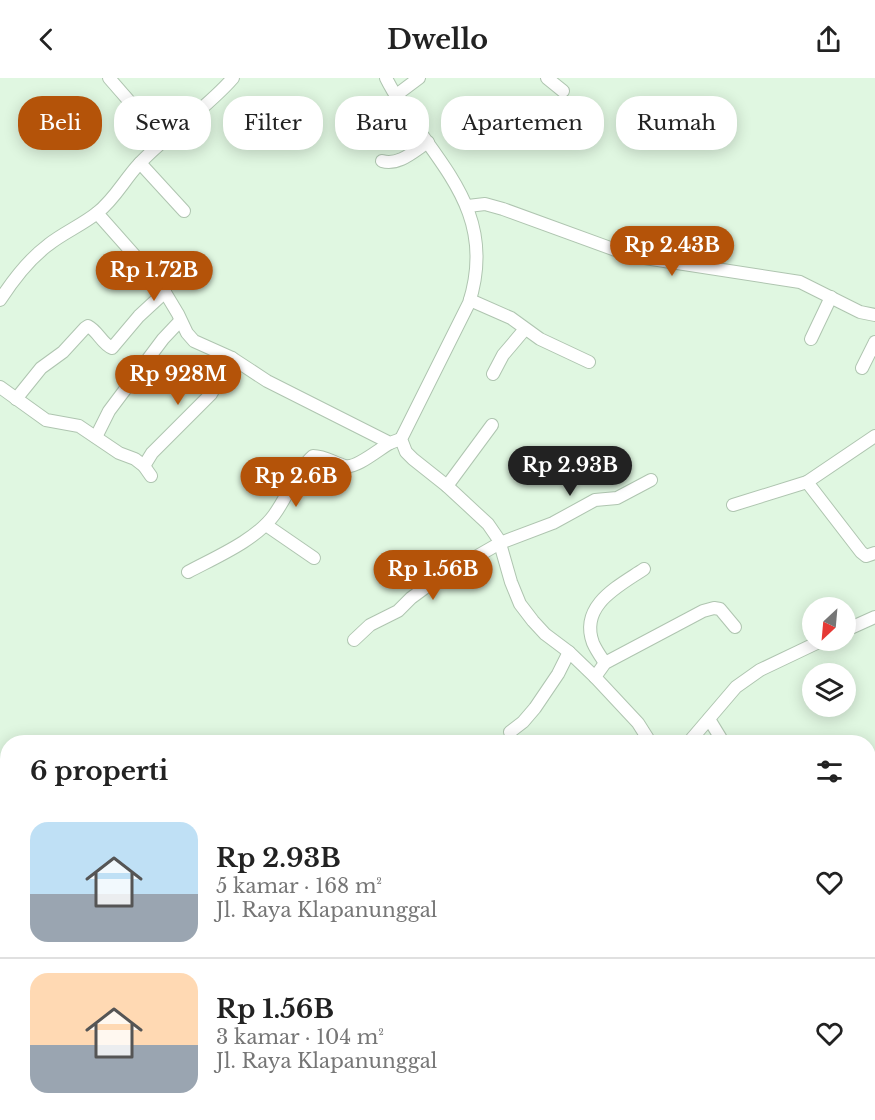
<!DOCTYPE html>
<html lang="id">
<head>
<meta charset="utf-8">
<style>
	:root { --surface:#fff; --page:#f6f6f6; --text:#222; --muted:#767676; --line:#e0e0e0; --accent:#b45309 }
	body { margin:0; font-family:"Libre Baskerville",serif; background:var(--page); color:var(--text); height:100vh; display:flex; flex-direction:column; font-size:22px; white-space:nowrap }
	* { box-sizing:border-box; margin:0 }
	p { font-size:20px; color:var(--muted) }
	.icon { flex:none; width:33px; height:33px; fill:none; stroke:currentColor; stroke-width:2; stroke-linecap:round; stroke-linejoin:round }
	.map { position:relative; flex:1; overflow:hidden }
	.panel { position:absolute; left:0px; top:657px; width:876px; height:386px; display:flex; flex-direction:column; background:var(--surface); border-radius:24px 24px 0 0; box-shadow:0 3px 15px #0003 }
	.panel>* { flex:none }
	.banner { position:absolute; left:18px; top:18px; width:840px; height:54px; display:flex; gap:12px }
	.needle { width:39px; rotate:206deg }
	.fabs { position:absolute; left:802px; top:519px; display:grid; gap:12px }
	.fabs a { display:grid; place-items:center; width:54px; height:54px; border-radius:50%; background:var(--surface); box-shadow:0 3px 15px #0003; font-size:30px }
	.price { position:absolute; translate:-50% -51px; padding:0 14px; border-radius:21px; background:var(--accent); color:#fff; font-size:20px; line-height:39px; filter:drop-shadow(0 2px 3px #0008) }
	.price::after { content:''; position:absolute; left:50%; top:36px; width:18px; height:14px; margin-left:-9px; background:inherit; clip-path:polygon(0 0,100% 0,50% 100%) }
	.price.current { background:#222; color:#fff }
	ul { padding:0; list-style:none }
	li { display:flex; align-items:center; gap:18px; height:150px; padding:0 30px }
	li+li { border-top:2px solid var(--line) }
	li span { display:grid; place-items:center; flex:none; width:168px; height:120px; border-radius:18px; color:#555 }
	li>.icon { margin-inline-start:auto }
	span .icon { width:72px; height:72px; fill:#fffc; stroke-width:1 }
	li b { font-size:26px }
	h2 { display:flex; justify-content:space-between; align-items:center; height:72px; padding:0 30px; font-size:26px }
	.pill { padding:0 21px; border-radius:24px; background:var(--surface); box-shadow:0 3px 15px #0003; font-size:21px; line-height:54px }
	.pill.current { background:var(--accent); color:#fff }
	header { display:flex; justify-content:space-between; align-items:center; height:78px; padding:0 30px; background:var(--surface); font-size:27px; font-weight:700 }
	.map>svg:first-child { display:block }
	.water { fill:#8dac8e }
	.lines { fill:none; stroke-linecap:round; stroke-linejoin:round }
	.minor-casing { stroke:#afc5b0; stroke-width:14 }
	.major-casing { stroke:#afc5b0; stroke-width:17 }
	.minor { stroke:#fff; stroke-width:12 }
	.major { stroke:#fff; stroke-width:15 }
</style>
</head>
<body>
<header><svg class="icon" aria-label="back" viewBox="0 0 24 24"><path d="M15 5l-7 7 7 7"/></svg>Dwello<svg class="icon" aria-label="share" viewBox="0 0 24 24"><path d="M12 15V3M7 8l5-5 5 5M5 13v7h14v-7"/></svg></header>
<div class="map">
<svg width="875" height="1042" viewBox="0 0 875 1042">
	<rect width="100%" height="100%" fill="#e0f7e1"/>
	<path class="water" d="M 875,786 L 875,923 L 868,920 L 868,787 Z"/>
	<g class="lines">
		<defs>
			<g id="minor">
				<path d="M 109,0 L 163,62"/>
				<path d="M 386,0 C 425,78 501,125 469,225 L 401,361 L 406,374 L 413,381 L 447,408 L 488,446 L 499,462 L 511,504 L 520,526 L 533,543 L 545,556 L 569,574 L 595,599 L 638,645 L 650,664"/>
				<path d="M 547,0 L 563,13"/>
				<path d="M 395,18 L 419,0"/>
				<path d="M 382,83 C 399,88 414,73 428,64"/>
				<path d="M 140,85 L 184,133"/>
				<path d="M 468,128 L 485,126 L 503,131 L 632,178 L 800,204 L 860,234 L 875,237"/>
				<path d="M 97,135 L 160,206 L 178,236 L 187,255 L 194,263 L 232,280 L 267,303 L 390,365 L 401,361"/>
				<path d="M 0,222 C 13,202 28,182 48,167 C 63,155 82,147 97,135 C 115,121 124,102 139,86 C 168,55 205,32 233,0"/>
				<path d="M 470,222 L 511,240 L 540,261 L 589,284"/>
				<path d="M 811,261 L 831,219"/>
				<path d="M 862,290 L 875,264"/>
				<path d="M 493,296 L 503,277 L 525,251"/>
				<path d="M 0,309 L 46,342 L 79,348 L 119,375 L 135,381 L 144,388 L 151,398"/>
				<path d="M 16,321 L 41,290 L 63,274 L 85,250 L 88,248 C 98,253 102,266 112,270 L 139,238 L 165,214"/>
				<path d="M 96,359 L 109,333 L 163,261 L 180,243"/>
				<path d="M 144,388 L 152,375 L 211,316 L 232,280"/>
				<path d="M 807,404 L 861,474 L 866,478 L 875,475"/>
				<path d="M 447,408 L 492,347"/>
				<path d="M 733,427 L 807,404 L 875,358"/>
				<path d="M 266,447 L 314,480"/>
				<path d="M 188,494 C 216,479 256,462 274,437 C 288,418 296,393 313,378 C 325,378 334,385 345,388 C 356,391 379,371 390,365"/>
				<path d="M 846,552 L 875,539"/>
				<path d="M 354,562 L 370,547 L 398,533 L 411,520 L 426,509 L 445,500 L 467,484 L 500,465 L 553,445 L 595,422 L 617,420 L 651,402"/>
				<path d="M 605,585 C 601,579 596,572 593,565 C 579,527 619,508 644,491"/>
				<path d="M 595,599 L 605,585 L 703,533 L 714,530 L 720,531 L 735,549"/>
				<path d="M 709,641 L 723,664"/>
				<path d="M 510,654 L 523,644 L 535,630 L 558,596 L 569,574"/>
				<path d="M 689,664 L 736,609 L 760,592 L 823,562"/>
				<path d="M 868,693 L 875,695"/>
				<path d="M 868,773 L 875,773"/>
				<path d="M 0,798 L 6,785 L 8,776"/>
				<path d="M 0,862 L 8,865"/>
				<path d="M 868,934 L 875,935"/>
				<path d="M 177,1035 L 191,1042"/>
				<path d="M 355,1035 L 369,1042"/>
				<path d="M 278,1042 L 282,1035"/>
				<path d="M 381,1042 L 383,1035"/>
				<path d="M 533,1042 L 534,1035"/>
				<path d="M 670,1042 L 673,1035"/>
				<path d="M 758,1042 L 762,1035"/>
				<path d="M 807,1042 L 810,1035"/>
			</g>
			<g id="major">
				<path d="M 0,955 L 8,955"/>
				<path d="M 685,1035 L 700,1042"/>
			</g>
		</defs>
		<use href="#minor" class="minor-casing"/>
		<use href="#major" class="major-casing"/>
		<use href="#minor" class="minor"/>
		<use href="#major" class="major"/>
	</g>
</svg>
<div class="fabs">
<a><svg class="needle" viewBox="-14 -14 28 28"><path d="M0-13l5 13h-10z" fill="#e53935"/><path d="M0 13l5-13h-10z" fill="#767676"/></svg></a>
<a><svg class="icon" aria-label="layers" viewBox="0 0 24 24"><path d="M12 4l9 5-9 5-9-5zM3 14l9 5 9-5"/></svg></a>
</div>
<b class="price" style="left:672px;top:199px">Rp 2.43B</b>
<b class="price" style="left:154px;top:224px">Rp 1.72B</b>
<b class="price" style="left:178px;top:328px">Rp 928M</b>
<b class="price current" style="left:570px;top:419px">Rp 2.93B</b>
<b class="price" style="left:296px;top:430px">Rp 2.6B</b>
<b class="price" style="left:433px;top:523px">Rp 1.56B</b>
<div class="banner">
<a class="pill current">Beli</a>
<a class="pill">Sewa</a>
<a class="pill">Filter</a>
<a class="pill">Baru</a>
<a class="pill">Apartemen</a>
<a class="pill">Rumah</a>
</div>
<section class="panel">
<h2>6 properti<svg class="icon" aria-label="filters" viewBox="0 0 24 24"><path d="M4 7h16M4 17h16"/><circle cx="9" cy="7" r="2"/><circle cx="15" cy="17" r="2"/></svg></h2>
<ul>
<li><span style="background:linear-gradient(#bfe0f5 60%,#9aa5b1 0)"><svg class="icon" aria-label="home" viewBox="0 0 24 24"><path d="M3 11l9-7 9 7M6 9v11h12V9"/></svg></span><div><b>Rp 2.93B</b><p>5 kamar · 168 m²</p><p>Jl. Raya Klapanunggal</p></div><svg class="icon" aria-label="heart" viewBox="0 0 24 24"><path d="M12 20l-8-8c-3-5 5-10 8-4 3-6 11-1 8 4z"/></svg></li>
<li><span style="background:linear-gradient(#ffd9b3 60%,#9aa5b1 0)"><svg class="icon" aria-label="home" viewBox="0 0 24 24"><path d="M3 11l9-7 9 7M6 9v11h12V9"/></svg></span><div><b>Rp 1.56B</b><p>3 kamar · 104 m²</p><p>Jl. Raya Klapanunggal</p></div><svg class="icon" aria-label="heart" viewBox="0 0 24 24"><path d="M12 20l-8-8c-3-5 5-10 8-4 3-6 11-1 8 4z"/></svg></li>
</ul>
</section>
</div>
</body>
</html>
